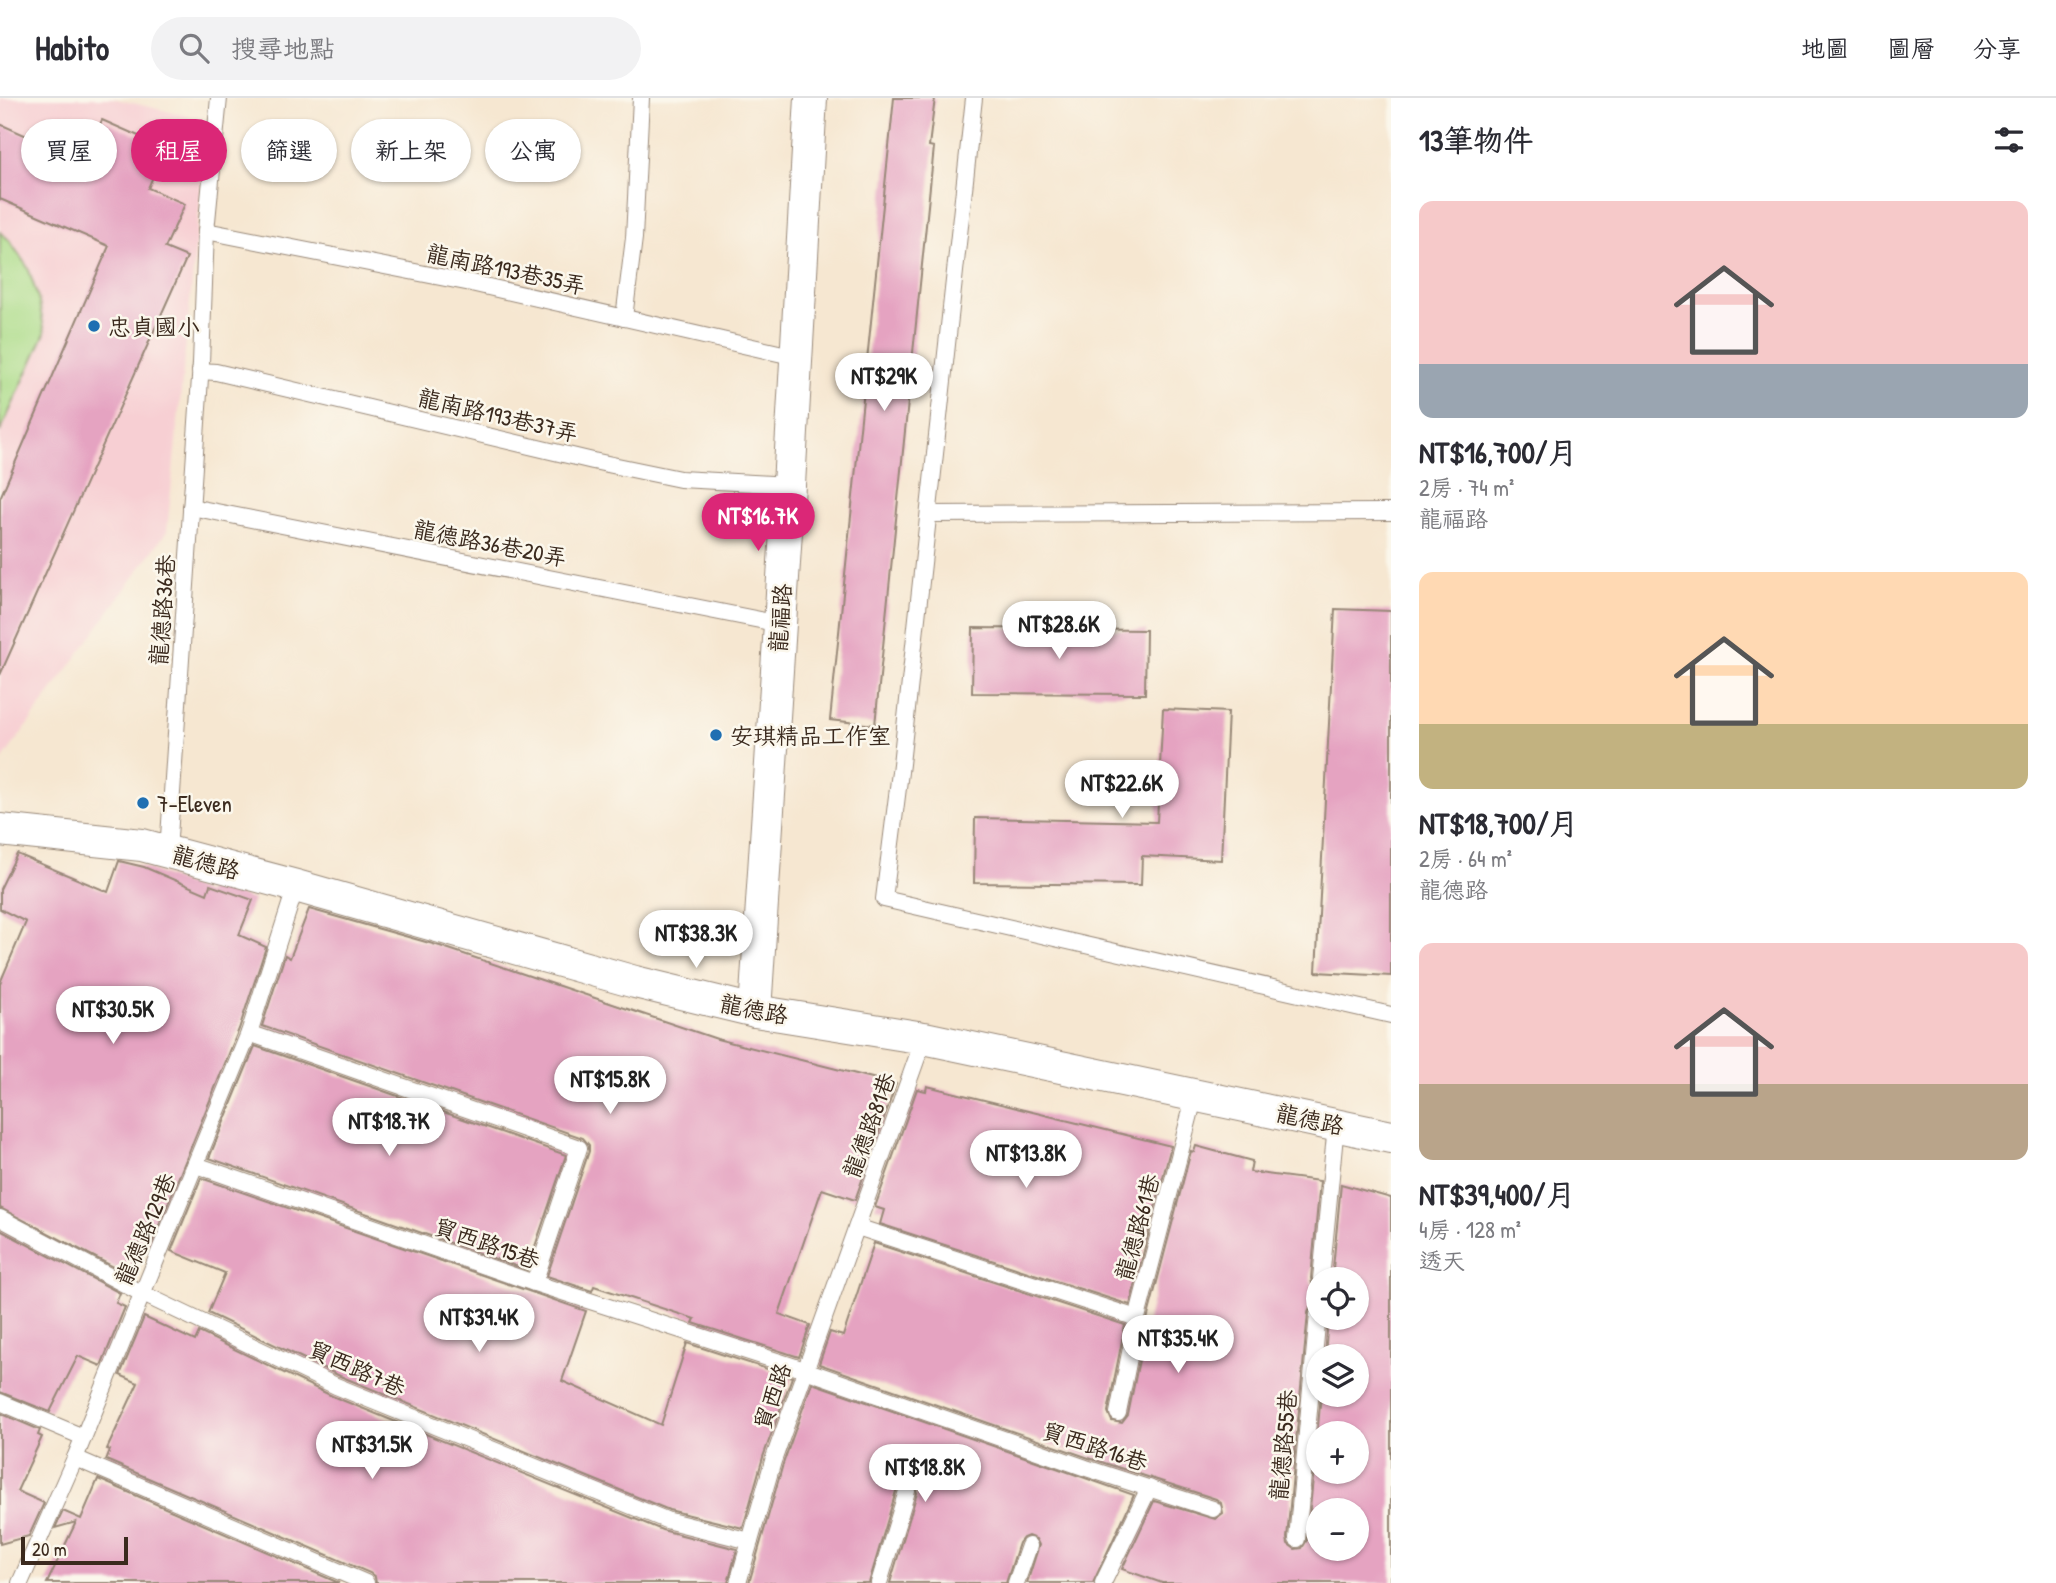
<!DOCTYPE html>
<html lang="zh-TW">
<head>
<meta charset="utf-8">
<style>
	:root { --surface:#fff; --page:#f2f2f3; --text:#2b2b33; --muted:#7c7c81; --line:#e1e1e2; --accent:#db2777 }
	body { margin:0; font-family:"Patrick Hand","LXGW WenKai TC",sans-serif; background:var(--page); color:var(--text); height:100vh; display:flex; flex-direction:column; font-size:26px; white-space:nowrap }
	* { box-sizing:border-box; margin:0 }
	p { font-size:23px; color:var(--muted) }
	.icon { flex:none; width:38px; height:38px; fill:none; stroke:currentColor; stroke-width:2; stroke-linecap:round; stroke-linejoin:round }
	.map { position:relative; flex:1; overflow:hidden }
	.panel { display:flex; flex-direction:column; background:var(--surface); width:665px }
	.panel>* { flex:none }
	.banner { position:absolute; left:21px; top:21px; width:665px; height:63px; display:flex; gap:14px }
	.tools { position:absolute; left:1306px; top:1169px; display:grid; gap:14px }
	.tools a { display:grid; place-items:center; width:63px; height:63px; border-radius:50%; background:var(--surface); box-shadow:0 2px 5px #0004; font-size:35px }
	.scale { position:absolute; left:21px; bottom:18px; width:107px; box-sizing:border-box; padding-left:7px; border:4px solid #3b2a1e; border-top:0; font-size:19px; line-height:24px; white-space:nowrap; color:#3b2a1e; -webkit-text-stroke:5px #fbf7ec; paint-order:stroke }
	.price { position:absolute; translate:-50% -60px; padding:0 16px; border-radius:24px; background:#fff; color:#222; font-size:23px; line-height:46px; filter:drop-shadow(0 2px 4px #0008) }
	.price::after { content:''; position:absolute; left:50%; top:42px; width:21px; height:16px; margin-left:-10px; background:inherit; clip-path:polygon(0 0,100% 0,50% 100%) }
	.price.current { background:var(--accent); color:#fff }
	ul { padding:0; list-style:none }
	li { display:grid; align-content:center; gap:14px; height:371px; padding:0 28px }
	li span { display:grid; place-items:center; height:217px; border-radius:14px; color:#555 }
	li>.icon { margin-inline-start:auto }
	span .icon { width:126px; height:126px; fill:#fffc; stroke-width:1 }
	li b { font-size:30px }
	h2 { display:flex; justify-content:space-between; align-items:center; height:84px; padding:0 28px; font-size:30px }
	.chip { padding:0 24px; border-radius:32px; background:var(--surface); box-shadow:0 2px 5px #0004; font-size:24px; line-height:63px }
	.chip.current { background:var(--accent); color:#fff }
	header { display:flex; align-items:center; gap:42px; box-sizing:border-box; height:98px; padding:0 35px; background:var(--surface); border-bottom:2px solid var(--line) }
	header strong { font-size:33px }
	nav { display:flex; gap:38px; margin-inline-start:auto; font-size:24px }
	.search { width:490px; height:63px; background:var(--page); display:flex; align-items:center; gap:18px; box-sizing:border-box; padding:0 24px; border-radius:38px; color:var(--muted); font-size:26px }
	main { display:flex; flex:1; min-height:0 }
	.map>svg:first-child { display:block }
	.built { fill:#f7cfd3 }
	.green { fill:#acdc89; stroke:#748354; stroke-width:2 }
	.building { fill:#e5a3c1; fill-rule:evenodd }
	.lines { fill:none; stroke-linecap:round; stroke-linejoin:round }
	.service-casing { stroke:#988878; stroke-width:18 }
	.minor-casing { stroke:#988878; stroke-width:34 }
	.service { stroke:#fff; stroke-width:16 }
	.minor { stroke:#fff; stroke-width:32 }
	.poi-dot { fill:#1f6fb2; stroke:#fbf7ec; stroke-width:2.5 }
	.labels { text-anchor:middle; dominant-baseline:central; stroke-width:5; stroke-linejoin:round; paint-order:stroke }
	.street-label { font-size:23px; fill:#3b2a1e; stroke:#fbf7ec }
	.poi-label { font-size:23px; fill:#3b2a1e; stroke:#fbf7ec; text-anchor:start }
</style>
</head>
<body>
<header>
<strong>Habito</strong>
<div class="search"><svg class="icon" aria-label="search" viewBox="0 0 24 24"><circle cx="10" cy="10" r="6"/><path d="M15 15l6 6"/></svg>搜尋地點</div>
<nav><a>地圖</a><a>圖層</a><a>分享</a></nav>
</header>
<main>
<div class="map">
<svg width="1391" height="1485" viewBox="0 0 1391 1485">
	<rect width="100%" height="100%" fill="#fbf7ec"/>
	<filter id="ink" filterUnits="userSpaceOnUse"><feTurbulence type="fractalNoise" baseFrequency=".0143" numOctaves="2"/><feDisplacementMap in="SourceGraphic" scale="14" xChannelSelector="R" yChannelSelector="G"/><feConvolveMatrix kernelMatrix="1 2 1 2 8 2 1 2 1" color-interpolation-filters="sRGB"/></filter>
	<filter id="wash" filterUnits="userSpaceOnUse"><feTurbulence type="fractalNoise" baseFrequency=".00686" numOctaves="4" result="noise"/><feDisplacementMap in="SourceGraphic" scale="28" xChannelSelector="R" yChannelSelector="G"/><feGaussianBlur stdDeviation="1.57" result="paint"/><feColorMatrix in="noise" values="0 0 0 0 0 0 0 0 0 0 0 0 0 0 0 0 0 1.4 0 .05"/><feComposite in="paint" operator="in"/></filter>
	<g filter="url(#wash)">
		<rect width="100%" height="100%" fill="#f6e7d1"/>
		<path class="built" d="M 0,0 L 112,0 L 208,23 L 167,433 L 0,665 Z"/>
		<path class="green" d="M 0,134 L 9,142 L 28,170 L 38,200 L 45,235 L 0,334 Z"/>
		<g id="blocks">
			<g class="building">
				<path d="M 894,0 L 935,0 L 929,48 L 934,49 L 875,627 L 830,622 Z"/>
				<path d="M 102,22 L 157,46 L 151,61 L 159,65 L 148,90 L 185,106 L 165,150 L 187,159 L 0,577 L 0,400 L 109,148 L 0,101 L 0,26 L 83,63 Z"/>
				<path d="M 1335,511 L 1391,513 L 1391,878 L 1316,874 Z"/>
				<path d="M 973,530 L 1146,532 L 1145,596 L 972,595 Z"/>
				<path d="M 1163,611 L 1228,614 L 1221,762 L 1142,758 L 1141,787 L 974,785 L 975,720 L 1157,724 Z"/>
				<path d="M 17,756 L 108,794 L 119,763 L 144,769 L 207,796 L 210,787 L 253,802 L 239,837 L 266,849 L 239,931 L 152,1145 L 142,1141 L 127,1176 L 0,1110 L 0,885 L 26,824 L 0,811 L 0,791 Z"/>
				<path d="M 309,811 L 440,848 L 717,941 L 896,986 L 855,1102 L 822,1091 L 779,1216 L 810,1227 L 799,1259 L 693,1225 L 695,1221 L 594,1188 L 592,1193 L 547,1178 L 589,1053 L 589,1047 L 583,1040 L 262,928 L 285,857 L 290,860 Z"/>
				<path d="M 255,948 L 566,1057 L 527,1172 L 209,1060 Z"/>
				<path d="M 927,988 L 1171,1048 L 1130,1207 L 880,1126 L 884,1112 L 875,1109 L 917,991 L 926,993 Z"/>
				<path d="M 1196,1048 L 1252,1063 L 1250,1074 L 1320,1083 L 1311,1180 L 1312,1186 L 1318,1191 L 1318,1206 L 1310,1209 L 1308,1215 L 1287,1440 L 1288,1446 L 1295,1451 L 1302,1450 L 1307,1442 L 1321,1297 L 1356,1297 L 1356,1258 L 1325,1258 L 1328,1220 L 1356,1220 L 1356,1181 L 1332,1181 L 1341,1086 L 1391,1100 L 1391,1485 L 1162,1485 L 1122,1471 L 1154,1403 L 1215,1421 L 1223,1415 L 1221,1405 L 1216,1401 L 1089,1360 L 819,1266 L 830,1234 L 843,1238 L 874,1145 L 1125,1227 L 1108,1314 L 1112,1323 L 1122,1325 L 1128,1317 L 1147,1222 L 1191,1053 L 1194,1054 ZM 1318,1335 L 1356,1335 L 1356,1374 L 1318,1374 ZM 1318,1412 L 1356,1412 L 1356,1451 L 1318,1451 Z"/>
				<path d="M 201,1080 L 586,1213 L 562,1283 L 661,1327 L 687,1245 L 792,1279 L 763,1359 L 743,1430 L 669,1412 L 340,1278 L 208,1215 L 225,1175 L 171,1153 Z"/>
				<path d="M 0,1132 L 120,1195 L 116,1205 L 125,1209 L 101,1268 L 78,1258 L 50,1314 L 0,1294 Z"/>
				<path d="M 144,1219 L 195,1243 L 199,1234 L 332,1298 L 662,1432 L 737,1451 L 728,1485 L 376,1485 L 375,1479 L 370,1475 L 106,1362 L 110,1352 L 107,1351 L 138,1285 L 120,1277 Z"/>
				<path d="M 812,1285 L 1134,1397 L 1093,1485 L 1027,1485 L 1039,1447 L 1036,1441 L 1028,1438 L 1023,1440 L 1019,1445 L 1006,1485 L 890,1485 L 917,1395 L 914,1385 L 905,1383 L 900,1385 L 897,1390 L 869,1485 L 749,1485 L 783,1366 Z"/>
				<path d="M 0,1315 L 40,1332 L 38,1337 L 42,1339 L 17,1393 L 44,1405 L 29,1438 L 0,1446 Z"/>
				<path d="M 98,1381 L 339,1485 L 47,1485 L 76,1424 L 55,1430 L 63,1413 L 81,1421 Z"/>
			</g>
		</g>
	</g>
	<g filter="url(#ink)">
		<use href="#blocks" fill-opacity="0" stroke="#988878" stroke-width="2"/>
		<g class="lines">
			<defs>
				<g id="service">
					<path d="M 974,0 L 901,666 L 884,801 L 1391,917"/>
					<path d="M 206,133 L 471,185 L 796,259"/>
					<path d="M 624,220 L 634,140 L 641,0"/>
					<path d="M 200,273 L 216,274 L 593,363 L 680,381 L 789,387"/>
					<path d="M 191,409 L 780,526"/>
					<path d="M 929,416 L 1391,414"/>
					<path d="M 168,754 L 201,265 L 206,133 L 219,0"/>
					<path d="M 249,935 L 579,1050 L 534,1185"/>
					<path d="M 196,1067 L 534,1185 L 805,1272 L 1086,1370 L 1213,1411"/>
					<path d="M 0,1120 L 143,1196 L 336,1288 L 666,1422 L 750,1443"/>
					<path d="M 857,1129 L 1137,1220"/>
					<path d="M 1321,1181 L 1336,1027"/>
					<path d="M 0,1304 L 83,1339"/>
					<path d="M 1118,1315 L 1137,1220 L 1195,997"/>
					<path d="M 75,1360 L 366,1485"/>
					<path d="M 1297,1441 L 1318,1216"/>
					<path d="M 20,1485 L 75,1360 L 249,935 L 296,788"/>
					<path d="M 738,1485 L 773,1363 L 924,940"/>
					<path d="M 879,1485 L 907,1393"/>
					<path d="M 1016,1485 L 1029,1448"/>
					<path d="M 1103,1485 L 1149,1390"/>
				</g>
				<g id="minor">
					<path d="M 0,732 L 142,747 L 296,788 L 635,884 L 755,913 L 924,940 L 1391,1039"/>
					<path d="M 755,913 L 789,387 L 811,0"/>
				</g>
			</defs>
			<use href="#service" class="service-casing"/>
			<use href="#minor" class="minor-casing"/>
			<use href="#service" class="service"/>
			<use href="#minor" class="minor"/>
		</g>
	</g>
	<g class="poi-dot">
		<circle cx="94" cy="228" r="7"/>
		<circle cx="716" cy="637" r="7"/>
		<circle cx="143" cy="705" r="7"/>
	</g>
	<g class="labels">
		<g class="street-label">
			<text transform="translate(506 171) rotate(12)">龍南路193巷35弄</text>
			<text transform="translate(498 317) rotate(13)">龍南路193巷37弄</text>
			<text transform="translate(490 445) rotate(11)">龍德路36巷20弄</text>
			<text transform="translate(162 512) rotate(-86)">龍德路36巷</text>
			<text transform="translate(780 520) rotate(-86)">龍福路</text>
			<text transform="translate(206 764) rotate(15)">龍德路</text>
			<text transform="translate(754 911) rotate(11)">龍德路</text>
			<text transform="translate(1310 1021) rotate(12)">龍德路</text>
			<text transform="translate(869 1027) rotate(-70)">龍德路81巷</text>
			<text transform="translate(1137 1129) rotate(-75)">龍德路61巷</text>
			<text transform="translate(145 1131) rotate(-67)">龍德路129巷</text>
			<text transform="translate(487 1145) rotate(19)">貿西路15巷</text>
			<text transform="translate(357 1270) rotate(24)">貿西路7巷</text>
			<text transform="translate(772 1298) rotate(-71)">貿西路</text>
			<text transform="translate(1283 1347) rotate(-85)">龍德路55巷</text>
			<text transform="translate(1095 1348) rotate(18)">貿西路16巷</text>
		</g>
		<g class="poi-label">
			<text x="108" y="228">忠貞國小</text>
			<text x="730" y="637">安琪精品工作室</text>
			<text x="157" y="705">7-Eleven</text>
		</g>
	</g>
</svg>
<div class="tools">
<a><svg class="icon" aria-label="locate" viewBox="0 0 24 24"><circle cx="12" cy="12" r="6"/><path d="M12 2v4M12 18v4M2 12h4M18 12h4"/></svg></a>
<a><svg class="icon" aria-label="layers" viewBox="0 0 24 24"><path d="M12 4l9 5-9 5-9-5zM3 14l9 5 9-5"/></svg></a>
<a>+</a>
<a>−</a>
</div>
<div class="scale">20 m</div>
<b class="price" style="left:884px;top:315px">NT$29K</b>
<b class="price current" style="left:758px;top:455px">NT$16.7K</b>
<b class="price" style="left:1059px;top:563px">NT$28.6K</b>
<b class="price" style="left:1122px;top:722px">NT$22.6K</b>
<b class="price" style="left:696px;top:872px">NT$38.3K</b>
<b class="price" style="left:113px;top:948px">NT$30.5K</b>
<b class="price" style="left:610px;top:1018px">NT$15.8K</b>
<b class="price" style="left:389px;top:1060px">NT$18.7K</b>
<b class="price" style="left:1026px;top:1092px">NT$13.8K</b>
<b class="price" style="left:479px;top:1256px">NT$39.4K</b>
<b class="price" style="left:1178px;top:1277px">NT$35.4K</b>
<b class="price" style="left:372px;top:1383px">NT$31.5K</b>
<b class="price" style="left:925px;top:1406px">NT$18.8K</b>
<div class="banner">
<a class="chip">買屋</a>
<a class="chip current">租屋</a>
<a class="chip">篩選</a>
<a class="chip">新上架</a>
<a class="chip">公寓</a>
</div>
</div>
<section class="panel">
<h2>13筆物件<svg class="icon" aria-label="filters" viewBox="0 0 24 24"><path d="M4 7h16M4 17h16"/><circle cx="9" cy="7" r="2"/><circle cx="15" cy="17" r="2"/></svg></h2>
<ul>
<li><span style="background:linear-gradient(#f6c9c9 75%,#9aa5b1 0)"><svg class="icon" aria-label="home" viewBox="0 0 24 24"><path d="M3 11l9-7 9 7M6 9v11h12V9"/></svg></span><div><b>NT$16,700/月</b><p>2房 · 74 m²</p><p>龍福路</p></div></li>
<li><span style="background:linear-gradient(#ffd9b3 70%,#c2b280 0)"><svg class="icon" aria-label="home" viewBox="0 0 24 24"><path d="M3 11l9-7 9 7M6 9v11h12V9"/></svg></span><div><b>NT$18,700/月</b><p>2房 · 64 m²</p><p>龍德路</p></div></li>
<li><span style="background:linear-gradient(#f6c9c9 65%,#b9a48a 0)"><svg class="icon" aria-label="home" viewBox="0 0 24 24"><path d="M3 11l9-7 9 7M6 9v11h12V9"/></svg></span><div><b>NT$39,400/月</b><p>4房 · 128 m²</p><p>透天</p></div></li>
</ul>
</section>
</main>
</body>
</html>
